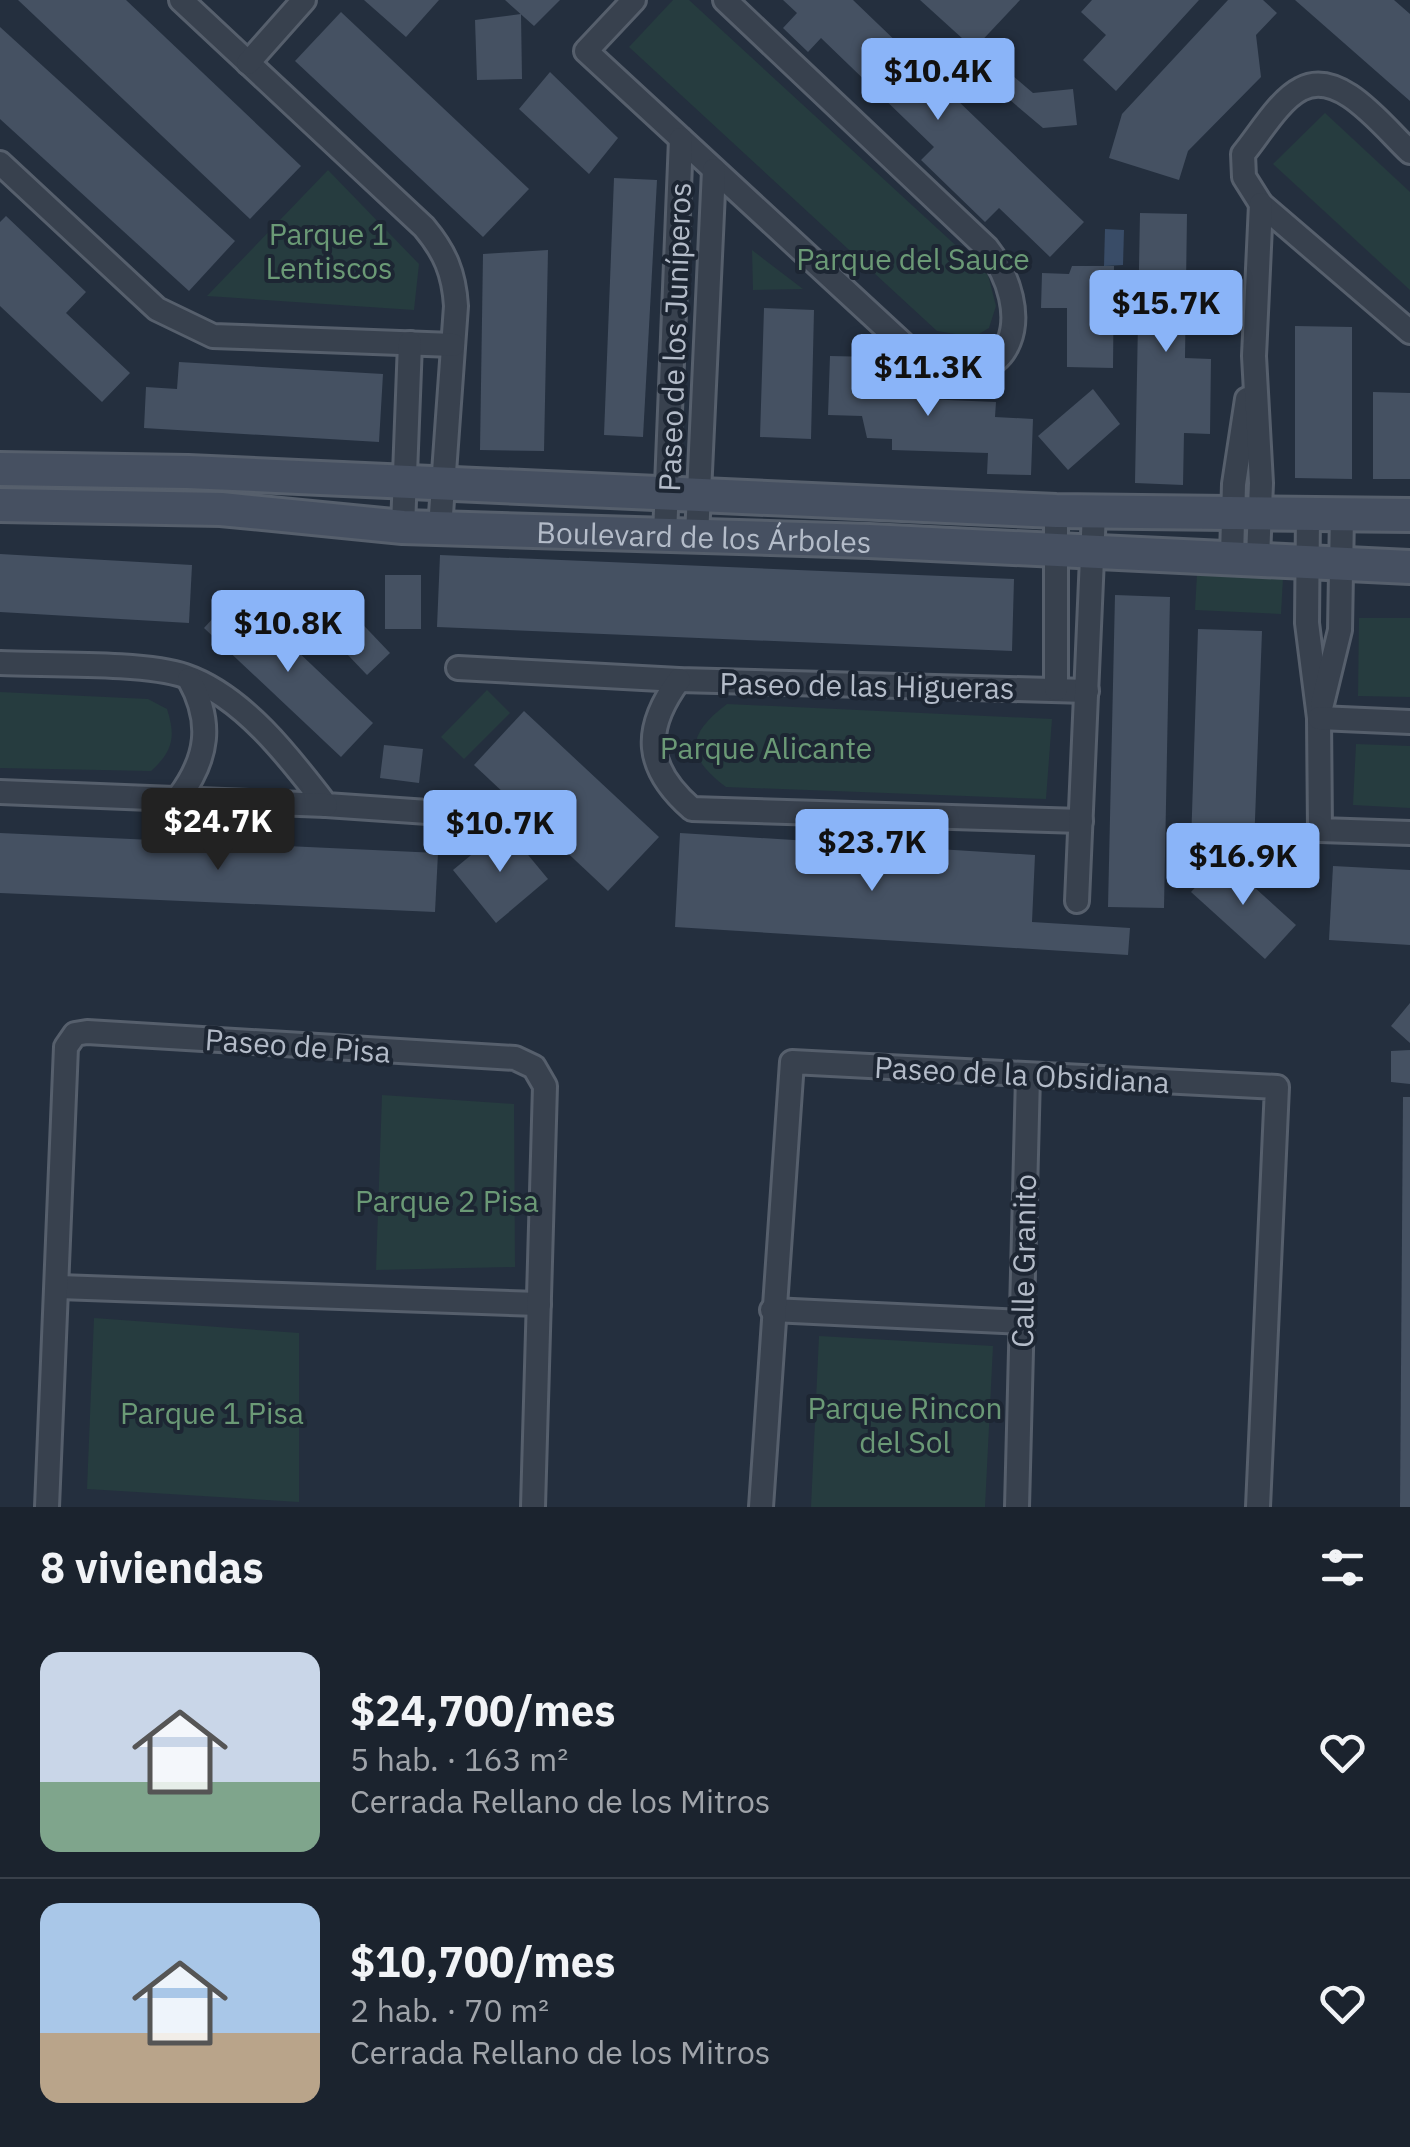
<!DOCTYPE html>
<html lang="es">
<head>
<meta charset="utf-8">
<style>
	:root { --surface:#1b232e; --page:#282f3a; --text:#f1f3f6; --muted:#a0a4aa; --line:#39404a; --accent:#8ab4f8 }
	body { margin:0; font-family:"IBM Plex Sans",sans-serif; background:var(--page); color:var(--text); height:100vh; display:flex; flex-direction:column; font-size:38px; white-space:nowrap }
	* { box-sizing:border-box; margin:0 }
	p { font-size:32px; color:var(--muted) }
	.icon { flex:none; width:55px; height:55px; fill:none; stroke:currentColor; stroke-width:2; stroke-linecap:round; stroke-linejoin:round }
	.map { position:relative; height:1507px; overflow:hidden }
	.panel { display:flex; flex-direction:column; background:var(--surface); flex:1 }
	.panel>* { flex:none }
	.price { position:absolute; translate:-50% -85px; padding:0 22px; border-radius:10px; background:var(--accent); color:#111; font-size:32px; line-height:65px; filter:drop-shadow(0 2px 5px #0008) }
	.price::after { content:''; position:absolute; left:50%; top:60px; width:30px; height:22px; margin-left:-15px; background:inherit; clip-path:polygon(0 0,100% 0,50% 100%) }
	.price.on { background:#222; color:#fff }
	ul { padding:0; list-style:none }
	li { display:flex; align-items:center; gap:30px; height:250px; padding:0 40px }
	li+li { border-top:2px solid var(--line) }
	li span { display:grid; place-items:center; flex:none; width:280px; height:200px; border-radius:20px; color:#555 }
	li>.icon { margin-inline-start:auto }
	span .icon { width:120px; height:120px; fill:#fffc; stroke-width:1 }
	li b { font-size:42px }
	h2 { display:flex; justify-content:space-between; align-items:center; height:120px; padding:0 40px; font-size:42px }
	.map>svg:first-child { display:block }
	.green { fill:#263c3f }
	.water { fill:#394c67 }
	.building { fill:#455162 }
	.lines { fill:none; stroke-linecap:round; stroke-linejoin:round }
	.minor-casing { stroke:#565f6c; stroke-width:28 }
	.secondary-casing { stroke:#565f6c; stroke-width:38 }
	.minor { stroke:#38414e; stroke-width:22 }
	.secondary { stroke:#465061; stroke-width:32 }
	.labels { text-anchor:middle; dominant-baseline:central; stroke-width:8; stroke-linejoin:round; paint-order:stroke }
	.park-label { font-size:30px; fill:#6b9a76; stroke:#1d2633 }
	.street-label { font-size:30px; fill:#b4bcc9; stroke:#1d2633 }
</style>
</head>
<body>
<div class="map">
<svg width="1410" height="1507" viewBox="0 0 1410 1507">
	<rect width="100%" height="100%" fill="#242f3e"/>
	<g class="green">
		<path d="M 673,0 L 689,0 L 988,275 L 996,306 L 989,328 L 974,337 L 937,331 L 629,47 Z"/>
		<path d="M 1325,113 L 1410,192 L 1410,290 L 1273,164 Z"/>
		<path d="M 328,170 L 419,264 L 414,310 L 207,296 Z"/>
		<path d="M 752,250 L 803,289 L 753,290 Z"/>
		<path d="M 1197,574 L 1283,578 L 1281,614 L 1195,610 Z"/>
		<path d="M 1359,618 L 1410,618 L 1410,697 L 1358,696 Z"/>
		<path d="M 487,690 L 510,713 L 464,759 L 441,737 Z"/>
		<path d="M 0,692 L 148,699 L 167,709 C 176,737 173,751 151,771 L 0,768 Z"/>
		<path d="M 727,704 L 1052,719 L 1046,799 L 726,787 C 685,756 686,735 727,704 Z"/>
		<path d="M 1356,744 L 1410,746 L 1410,808 L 1353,805 Z"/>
		<path d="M 382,1095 L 514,1104 L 515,1267 L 376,1270 Z"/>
		<path d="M 94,1318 L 299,1333 L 299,1502 L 87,1489 Z"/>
		<path d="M 819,1336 L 993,1346 L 985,1507 L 811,1507 Z"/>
	</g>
	<path class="water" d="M 1105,229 L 1124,230 L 1123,265 L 1104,266 Z"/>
	<g class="building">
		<path d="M 18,0 L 126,0 L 301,166 L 250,219 Z"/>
		<path d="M 364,0 L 439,0 L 406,37 Z"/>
		<path d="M 505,0 L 560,0 L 534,26 Z"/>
		<path d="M 783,0 L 853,0 L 1084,222 L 1050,257 L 999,208 L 985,222 L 921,160 L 934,147 L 821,38 L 808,52 L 783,28 L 797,13 Z"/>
		<path d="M 920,0 L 1020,0 L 974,49 Z"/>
		<path d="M 1092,0 L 1199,0 L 1116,91 L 1083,60 L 1106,35 L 1081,12 Z"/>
		<path d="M 1228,0 L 1263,0 L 1277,13 L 1256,35 L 1261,77 L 1188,151 L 1179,180 L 1109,158 L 1122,114 Z"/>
		<path d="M 1295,0 L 1394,0 L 1410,14 L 1410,101 Z"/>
		<path d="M 341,12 L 529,189 L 483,237 L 295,61 Z"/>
		<path d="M 521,14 L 522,79 L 477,80 L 475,20 Z"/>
		<path d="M 0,27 L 235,241 L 189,291 L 0,119 Z"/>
		<path d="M 1006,70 L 1033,93 L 1073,89 L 1077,125 L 1043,128 L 991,84 Z"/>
		<path d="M 550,72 L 618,138 L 589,174 L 519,109 Z"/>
		<path d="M 614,178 L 657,180 L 643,437 L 604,435 Z"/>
		<path d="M 1140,213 L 1187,214 L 1185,358 L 1211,359 L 1210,434 L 1184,433 L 1183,485 L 1135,483 Z"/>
		<path d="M 6,216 L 86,292 L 66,313 L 130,373 L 102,402 L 0,306 L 0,222 Z"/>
		<path d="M 548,250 L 544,451 L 480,450 L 483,254 Z"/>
		<path d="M 1072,266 L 1114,266 L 1113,368 L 1067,367 L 1067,308 L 1041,308 L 1042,273 L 1069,274 Z"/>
		<path d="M 764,308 L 814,310 L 811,439 L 760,437 Z"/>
		<path d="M 1295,326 L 1352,327 L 1352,479 L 1295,478 Z"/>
		<path d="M 830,356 L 875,357 L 874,383 L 901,384 L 901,398 L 996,402 L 995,417 L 1033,419 L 1031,475 L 987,474 L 988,453 L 892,450 L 892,439 L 867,438 L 862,416 L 828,415 Z"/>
		<path d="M 179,362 L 383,374 L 379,442 L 144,428 L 146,387 L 177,389 Z"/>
		<path d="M 1093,389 L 1120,424 L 1068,470 L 1038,436 Z"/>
		<path d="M 1373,392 L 1410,393 L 1410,479 L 1373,479 Z"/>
		<path d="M 0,554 L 192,565 L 189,623 L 0,612 Z"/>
		<path d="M 440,555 L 1014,579 L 1012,651 L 437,627 Z"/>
		<rect x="385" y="575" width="36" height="54"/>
		<path d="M 236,593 L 373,723 L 341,757 L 204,628 Z"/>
		<path d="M 1115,595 L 1170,597 L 1164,908 L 1108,907 Z"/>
		<path d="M 349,610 L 390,653 L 367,675 L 326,632 Z"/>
		<path d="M 1198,629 L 1262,631 L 1254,847 L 1191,844 Z"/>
		<path d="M 524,711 L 659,837 L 608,891 L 474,765 Z"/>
		<path d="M 384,745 L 423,749 L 419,783 L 380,778 Z"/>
		<path d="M 505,827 L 548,879 L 496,923 L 453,870 Z"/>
		<path d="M 0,833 L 438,853 L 435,912 L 0,893 Z"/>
		<path d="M 680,833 L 1035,855 L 1032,922 L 1130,928 L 1128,955 L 675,927 Z"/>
		<path d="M 1222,858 L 1296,925 L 1265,959 L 1191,892 Z"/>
		<path d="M 1333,866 L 1410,870 L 1410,945 L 1329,940 Z"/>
		<path d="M 1410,1003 L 1410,1043 L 1391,1026 Z"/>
		<path d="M 1410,1050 L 1410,1084 L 1391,1082 L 1391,1051 Z"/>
		<path d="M 1403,1097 L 1410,1097 L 1410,1507 L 1400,1507 Z"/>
	</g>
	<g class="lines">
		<defs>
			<g id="minor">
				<path d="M 181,0 L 424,227 C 445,252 454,273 456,306 L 440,528"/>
				<path d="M 634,0 L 586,51 L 926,365 C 1017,395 1036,311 987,248 L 725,0"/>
				<path d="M 248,63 L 304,0"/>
				<path d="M 1410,152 C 1384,128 1340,68 1301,89 C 1279,100 1259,135 1243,154 L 1244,177 L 1261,204 L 1410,332"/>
				<path d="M 0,163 L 157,309 L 213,336 L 453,345"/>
				<path d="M 1308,514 L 1307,623 L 1319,718 L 1320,830 L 1410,833"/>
				<path d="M 403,527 L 410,343"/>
				<path d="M 665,535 L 681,139"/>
				<path d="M 697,536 L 714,170"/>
				<path d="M 1232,557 L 1234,484 L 1247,399"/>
				<path d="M 1258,558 L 1261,483 L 1254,356 L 1261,204"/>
				<path d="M 0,663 C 46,665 146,662 185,676 C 243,696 290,758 326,805 L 486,816"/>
				<path d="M 458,668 L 679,680 L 1087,691"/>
				<path d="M 679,680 C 642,730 645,768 692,809 L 1081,821"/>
				<path d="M 1056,689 L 1056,511"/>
				<path d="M 1322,704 L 1340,630 L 1342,514"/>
				<path d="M 1319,718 L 1410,722"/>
				<path d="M 0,792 L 326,805"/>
				<path d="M 179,797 C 208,758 213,722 189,679"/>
				<path d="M 1077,901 L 1094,512"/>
				<path d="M 59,1287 L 539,1304"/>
				<path d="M 772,1310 L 1022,1322"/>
				<path d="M 47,1507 L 66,1047 L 75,1034 L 87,1032 L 515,1058 L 534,1067 L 545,1086 L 533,1507"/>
				<path d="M 761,1507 L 792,1062 L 1277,1087 L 1258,1507"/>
				<path d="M 1017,1507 L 1028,1076"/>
			</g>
			<g id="secondary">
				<path d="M 0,469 L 188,472 L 1056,511 L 1410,515"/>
				<path id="s1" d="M 0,505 L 221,509 L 403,527 L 869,541 L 1410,567"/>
			</g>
		</defs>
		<use href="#minor" class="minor-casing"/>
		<use href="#secondary" class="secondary-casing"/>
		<use href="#minor" class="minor"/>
		<use href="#secondary" class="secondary"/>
	</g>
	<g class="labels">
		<g class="park-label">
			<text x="329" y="233">Parque 1<tspan x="329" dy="34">Lentiscos</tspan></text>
			<text x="913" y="258">Parque del Sauce</text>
			<text x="766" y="747">Parque Alicante</text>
			<text x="447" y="1200">Parque 2 Pisa</text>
			<text x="905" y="1407">Parque Rincon<tspan x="905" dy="34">del Sol</tspan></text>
			<text x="212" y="1412">Parque 1 Pisa</text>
		</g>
		<g class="street-label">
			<text transform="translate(674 337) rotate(-88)">Paseo de los Juníperos</text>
			<text stroke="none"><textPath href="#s1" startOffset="705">Boulevard de los Árboles</textPath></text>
			<text transform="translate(867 685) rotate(1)">Paseo de las Higueras</text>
			<text transform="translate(298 1045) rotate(4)">Paseo de Pisa</text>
			<text transform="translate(1022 1074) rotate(3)">Paseo de la Obsidiana</text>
			<text transform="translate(1023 1261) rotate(-89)">Calle Granito</text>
		</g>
	</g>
</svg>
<b class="price" style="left:938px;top:123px">$10.4K</b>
<b class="price" style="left:1166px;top:355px">$15.7K</b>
<b class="price" style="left:928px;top:419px">$11.3K</b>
<b class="price" style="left:288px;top:675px">$10.8K</b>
<b class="price on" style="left:218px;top:873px">$24.7K</b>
<b class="price" style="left:500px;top:875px">$10.7K</b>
<b class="price" style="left:872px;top:894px">$23.7K</b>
<b class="price" style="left:1243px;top:908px">$16.9K</b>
</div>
<section class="panel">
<h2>8 viviendas<svg class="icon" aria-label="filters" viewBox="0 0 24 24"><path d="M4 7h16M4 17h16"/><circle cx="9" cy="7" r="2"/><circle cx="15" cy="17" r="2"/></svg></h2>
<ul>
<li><span style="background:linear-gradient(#c9d6e8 65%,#7fa58c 0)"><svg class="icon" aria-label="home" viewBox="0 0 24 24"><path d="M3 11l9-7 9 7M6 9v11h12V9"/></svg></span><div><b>$24,700/mes</b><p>5 hab. · 163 m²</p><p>Cerrada Rellano de los Mitros</p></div><svg class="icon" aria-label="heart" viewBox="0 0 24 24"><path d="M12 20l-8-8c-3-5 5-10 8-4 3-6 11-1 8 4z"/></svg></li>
<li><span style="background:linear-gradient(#a9c7e8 65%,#b9a48a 0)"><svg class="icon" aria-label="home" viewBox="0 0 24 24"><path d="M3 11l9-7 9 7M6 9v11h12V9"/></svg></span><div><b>$10,700/mes</b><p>2 hab. · 70 m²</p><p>Cerrada Rellano de los Mitros</p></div><svg class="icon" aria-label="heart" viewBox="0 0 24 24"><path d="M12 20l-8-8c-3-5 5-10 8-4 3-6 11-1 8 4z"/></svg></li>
</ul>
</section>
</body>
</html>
